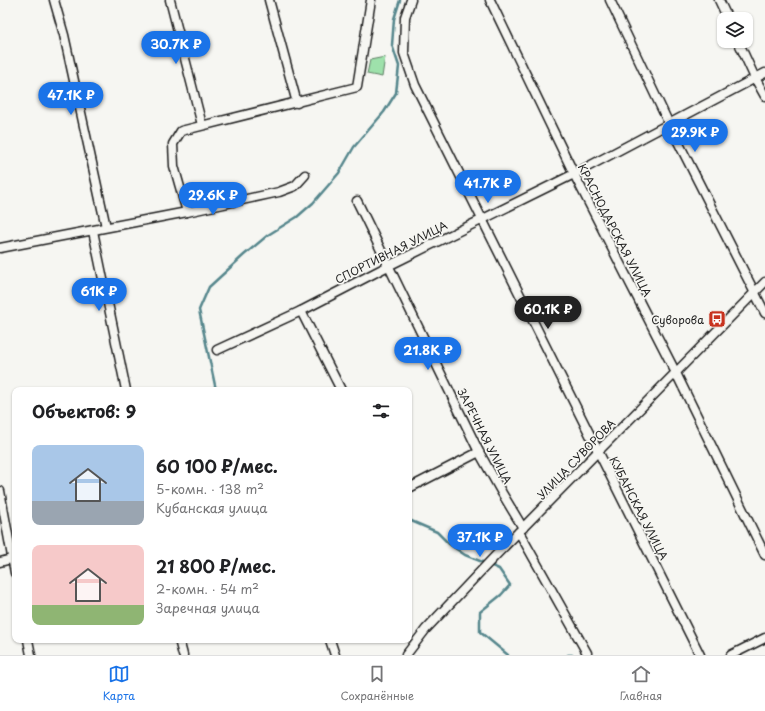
<!DOCTYPE html>
<html lang="ru">
<head>
<meta charset="utf-8">
<style>
	:root { --surface:#fff; --page:#f2f2f2; --text:#202124; --muted:#757577; --line:#e0e0e0; --accent:#1a73e8 }
	body { margin:0; font-family:"Playpen Sans",sans-serif; background:var(--page); color:var(--text); height:100vh; display:flex; flex-direction:column; font-size:15px; white-space:nowrap }
	* { box-sizing:border-box; margin:0 }
	p { font-size:13px; color:var(--muted) }
	.icon { flex:none; width:22px; height:22px; fill:none; stroke:currentColor; stroke-width:2; stroke-linecap:round; stroke-linejoin:round }
	.map { position:relative; flex:1; overflow:hidden }
	.drawer { position:absolute; left:12px; top:387px; width:400px; height:256px; display:flex; flex-direction:column; background:var(--surface); border-radius:8px; box-shadow:0 1px 3px #0004 }
	.drawer>* { flex:none }
	.controls { position:absolute; left:717px; top:12px; display:grid; gap:8px }
	.controls a { display:grid; place-items:center; width:36px; height:36px; border-radius:8px; background:var(--surface); box-shadow:0 1px 3px #0004; font-size:20px }
	.price { position:absolute; translate:-50% -34px; padding:0 9px; border-radius:14px; background:var(--accent); color:#fff; font-size:13px; line-height:26px; filter:drop-shadow(0 1px 2px #0008) }
	.price::after { content:''; position:absolute; left:50%; top:24px; width:12px; height:9px; margin-left:-6px; background:inherit; clip-path:polygon(0 0,100% 0,50% 100%) }
	.price.on { background:#222; color:#fff }
	ul { padding:0; list-style:none }
	li { display:flex; align-items:center; gap:12px; height:100px; padding:0 20px }
	li span { display:grid; place-items:center; flex:none; width:112px; height:80px; border-radius:8px; color:#555 }
	li>.icon { margin-inline-start:auto }
	span .icon { width:48px; height:48px; fill:#fffc; stroke-width:1 }
	li b { font-size:17px }
	h2 { display:flex; justify-content:space-between; align-items:center; height:48px; padding:0 20px; font-size:17px }
	.menu { display:flex; justify-content:space-around; align-items:center; height:56px; border-top:1px solid var(--line); background:var(--surface); font-size:11px; color:var(--muted) }
	.menu a { display:grid; justify-items:center; gap:2px }
	.menu .on { color:var(--accent) }
	.map>svg:first-child { display:block }
	.green { fill:#9ee1ab; stroke:#5d7e64 }
	.lines { fill:none; stroke-linecap:round; stroke-linejoin:round }
	.stream { stroke:#55868c; stroke-width:2.5 }
	.minor-casing { stroke:#1c1c1c; stroke-width:11 }
	.minor { stroke:#f6f6f2; stroke-width:8 }
	.labels { text-anchor:middle; dominant-baseline:central; stroke-width:3.5; stroke-linejoin:round; paint-order:stroke }
	.street-label { font-size:11px; fill:#1c1c1c; stroke:#f6f6f2 }
	.poi-label { font-size:11px; fill:#1c1c1c; stroke:#f6f6f2; text-anchor:end }
</style>
</head>
<body>
<div class="map">
<svg width="765" height="655" viewBox="0 0 765 655">
	<rect width="100%" height="100%" fill="#f6f6f2"/>
	<filter id="ink" filterUnits="userSpaceOnUse"><feTurbulence type="fractalNoise" baseFrequency=".025" numOctaves="2"/><feDisplacementMap in="SourceGraphic" scale="8" xChannelSelector="R" yChannelSelector="G"/><feConvolveMatrix kernelMatrix="1 2 1 2 8 2 1 2 1" color-interpolation-filters="sRGB"/></filter>
	<g filter="url(#ink)">
		<path class="green" d="M 385,57 L 382,77 L 367,74 L 370,60 Z"/>
		<g class="lines">
			<g class="stream">
				<path d="M 216,390 L 199,310 L 209,287 L 244,255 L 268,235 L 297,217 L 313,203 L 339,173 L 354,147 L 384,112 L 396,93 L 399,66 L 392,45 L 394,19 L 400,0"/>
				<path d="M 409,520 L 437,532 L 449,544 L 465,555 L 485,563"/>
				<path d="M 490,565 L 499,569 L 510,585 L 501,595 L 480,612 L 480,632 L 508,655"/>
				<path d="M 568,655 L 572,655"/>
			</g>
			<defs>
				<g id="minor">
					<path d="M 54,0 L 64,35 L 106,227"/>
					<path d="M 170,0 L 202,125"/>
					<path d="M 269,0 L 297,103"/>
					<path d="M 411,0 L 405,17 L 404,53 L 415,85 L 700,655"/>
					<path d="M 490,0 L 574,174 L 676,373 L 765,555"/>
					<path d="M 610,0 L 669,124 L 765,313"/>
					<path d="M 719,0 L 728,19"/>
					<path d="M 738,41 L 755,78 L 765,96"/>
					<path d="M 357,201 L 479,452 L 502,493 L 523,528"/>
					<path d="M 187,212 L 174,166 L 173,144 L 181,131 L 357,87 L 371,0"/>
					<path d="M 93,231 L 126,390"/>
					<path d="M 0,248 L 187,212 L 279,192 L 295,186 L 305,175"/>
					<path d="M 301,311 L 341,390"/>
					<path d="M 217,350 L 301,311 L 388,266 L 574,174 L 765,73"/>
					<path d="M 409,488 L 479,452"/>
					<path d="M 0,491 L 15,573"/>
					<path d="M 519,532 L 587,653"/>
					<path d="M 0,562 L 15,558"/>
					<path d="M 28,640 L 31,655"/>
					<path d="M 179,640 L 183,655"/>
					<path d="M 330,640 L 335,655"/>
					<path d="M 406,655 L 426,629 L 498,553 L 765,282"/>
					<path d="M 731,655 L 765,638"/>
				</g>
			</defs>
			<use href="#minor" class="minor-casing"/>
			<use href="#minor" class="minor"/>
		</g>
	</g>
	<defs>
		<symbol id="bus-square" viewBox="-11 -11 22 22"><rect x="-9" y="-9" width="18" height="18" rx="4" fill="#c8321e" stroke="#f6f6f2"/><path d="M-5-6H5V4H4V6H2V4H-2V6H-4V4H-5ZM-3.5-4V0h7V-4ZM-3.5 1.2v1.5H-2V1.2ZM2 1.2v1.5H3.5V1.2Z" fill="#fff"/></symbol>
	</defs>
	<g fill-rule="evenodd">
		<use href="#bus-square" x="707" y="309" width="20" height="20"/>
	</g>
	<g class="labels">
		<g class="street-label">
			<text transform="translate(615 230) rotate(63)">КРАСНОДАРСКАЯ УЛИЦА</text>
			<text transform="translate(391 252) rotate(-27)">СПОРТИВНАЯ УЛИЦА</text>
			<text transform="translate(485 436) rotate(63)">ЗАРЕЧНАЯ УЛИЦА</text>
			<text transform="translate(576 459) rotate(-46)">УЛИЦА СУВОРОВА</text>
			<text transform="translate(639 508) rotate(63)">КУБАНСКАЯ УЛИЦА</text>
		</g>
		<g class="poi-label">
			<text x="704" y="319">Суворова</text>
		</g>
	</g>
</svg>
<div class="controls">
<a><svg class="icon" aria-label="layers" viewBox="0 0 24 24"><path d="M12 4l9 5-9 5-9-5zM3 14l9 5 9-5"/></svg></a>
</div>
<b class="price" style="left:176px;top:65px">30.7K ₽</b>
<b class="price" style="left:71px;top:116px">47.1K ₽</b>
<b class="price" style="left:695px;top:153px">29.9K ₽</b>
<b class="price" style="left:488px;top:204px">41.7K ₽</b>
<b class="price" style="left:213px;top:216px">29.6K ₽</b>
<b class="price" style="left:99px;top:312px">61K ₽</b>
<b class="price on" style="left:548px;top:330px">60.1K ₽</b>
<b class="price" style="left:428px;top:371px">21.8K ₽</b>
<b class="price" style="left:480px;top:558px">37.1K ₽</b>
<section class="drawer">
<h2>Объектов: 9<svg class="icon" aria-label="filters" viewBox="0 0 24 24"><path d="M4 7h16M4 17h16"/><circle cx="9" cy="7" r="2"/><circle cx="15" cy="17" r="2"/></svg></h2>
<ul>
<li><span style="background:linear-gradient(#a9c7e8 70%,#9aa5b1 0)"><svg class="icon" aria-label="home" viewBox="0 0 24 24"><path d="M3 11l9-7 9 7M6 9v11h12V9"/></svg></span><div><b>60 100 ₽/мес.</b><p>5-комн. · 138 m²</p><p>Кубанская улица</p></div></li>
<li><span style="background:linear-gradient(#f6c9c9 75%,#8fb573 0)"><svg class="icon" aria-label="home" viewBox="0 0 24 24"><path d="M3 11l9-7 9 7M6 9v11h12V9"/></svg></span><div><b>21 800 ₽/мес.</b><p>2-комн. · 54 m²</p><p>Заречная улица</p></div></li>
</ul>
</section>
</div>
<nav class="menu">
<a class="on"><svg class="icon" aria-label="map" viewBox="0 0 24 24"><path d="M3 6l6-2 6 2 6-2v14l-6 2-6-2-6 2zM9 4v14M15 6v14"/></svg>Карта</a>
<a><svg class="icon" aria-label="saved" viewBox="0 0 24 24"><path d="M7 4h10v16l-5-4-5 4z"/></svg>Сохранённые</a>
<a><svg class="icon" aria-label="home" viewBox="0 0 24 24"><path d="M3 11l9-7 9 7M6 9v11h12V9"/></svg>Главная</a>
</nav>
</body>
</html>
